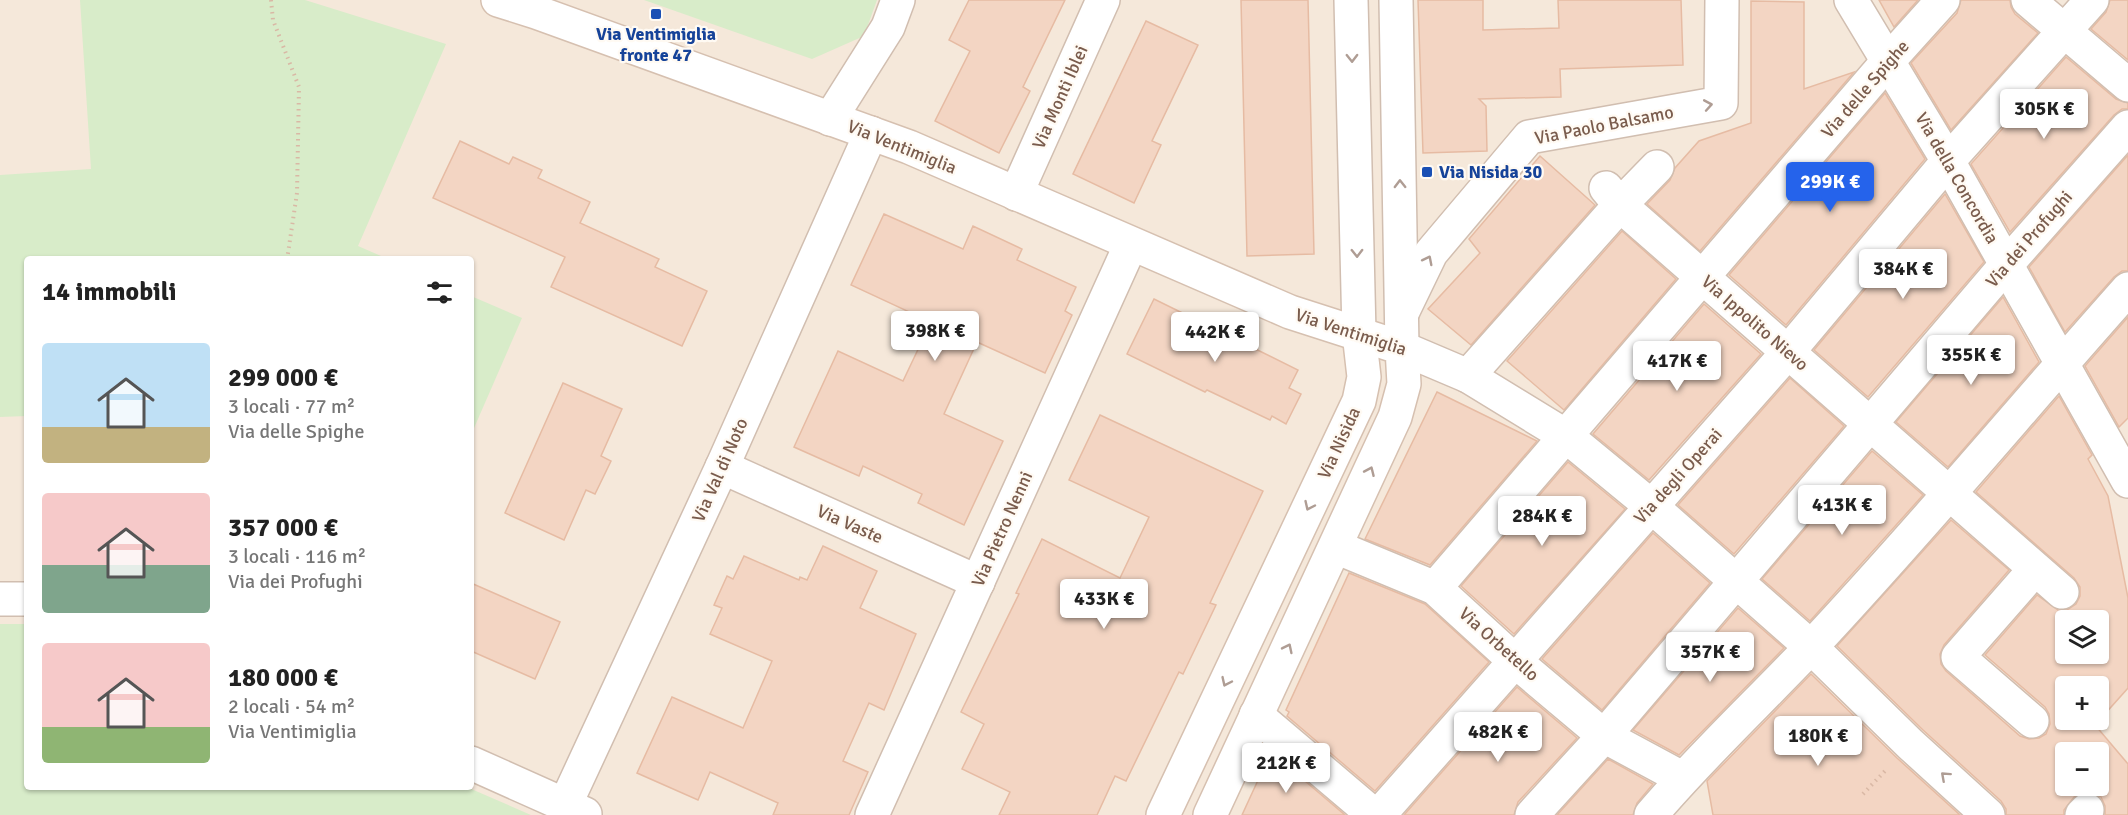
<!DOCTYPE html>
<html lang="it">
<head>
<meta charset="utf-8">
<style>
	:root { --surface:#fff; --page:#f6f6f6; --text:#222; --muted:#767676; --accent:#2563eb }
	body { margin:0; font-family:Signika,sans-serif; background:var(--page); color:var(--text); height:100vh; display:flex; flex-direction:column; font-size:22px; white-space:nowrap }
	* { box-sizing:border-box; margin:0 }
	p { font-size:20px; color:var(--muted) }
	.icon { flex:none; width:33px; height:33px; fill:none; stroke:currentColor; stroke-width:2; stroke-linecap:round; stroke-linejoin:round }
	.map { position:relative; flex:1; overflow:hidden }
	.panel { position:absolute; left:24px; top:256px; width:450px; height:534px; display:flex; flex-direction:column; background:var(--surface); border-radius:6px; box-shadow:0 2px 4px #0004 }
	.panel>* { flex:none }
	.tools { position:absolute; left:2055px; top:610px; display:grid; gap:12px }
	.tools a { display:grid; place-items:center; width:54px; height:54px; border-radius:6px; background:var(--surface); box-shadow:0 2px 4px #0004; font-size:30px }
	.price { position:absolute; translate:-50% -51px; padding:0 14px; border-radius:6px; background:#fff; color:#222; font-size:20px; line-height:39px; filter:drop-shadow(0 2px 3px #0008) }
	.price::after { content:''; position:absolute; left:50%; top:36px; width:18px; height:14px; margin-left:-9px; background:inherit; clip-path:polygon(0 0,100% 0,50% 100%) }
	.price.selected { background:var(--accent); color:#fff }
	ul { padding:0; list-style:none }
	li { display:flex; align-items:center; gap:18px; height:150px; padding:0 18px }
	li span { display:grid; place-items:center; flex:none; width:168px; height:120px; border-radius:6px; color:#555 }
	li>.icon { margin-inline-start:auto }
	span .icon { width:72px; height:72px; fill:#fffc; stroke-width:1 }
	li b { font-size:26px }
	h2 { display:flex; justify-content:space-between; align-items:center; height:72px; padding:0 18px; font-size:26px }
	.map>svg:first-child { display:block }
	.residential { fill:#f5e8da; fill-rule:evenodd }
	.green { fill:#d8ecc9 }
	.building { fill:#f3d5c3; stroke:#e6bba3; stroke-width:1.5; fill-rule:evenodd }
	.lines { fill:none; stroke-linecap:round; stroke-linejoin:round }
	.minor-casing { stroke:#d1beb0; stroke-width:36 }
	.tertiary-casing { stroke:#d1beb0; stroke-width:36 }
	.secondary-casing { stroke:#d6c0b0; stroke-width:36 }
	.path { stroke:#d9b8a5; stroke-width:4; stroke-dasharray:1.5 4.5; stroke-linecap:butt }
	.minor { stroke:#fff; stroke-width:33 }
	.tertiary { stroke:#fff; stroke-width:33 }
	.secondary { stroke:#fff; stroke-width:33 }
	.oneway { stroke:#af9d94 }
	.transit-dot { fill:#1a4fb4; stroke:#fffaf3; stroke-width:2 }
	.labels { text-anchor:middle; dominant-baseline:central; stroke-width:4.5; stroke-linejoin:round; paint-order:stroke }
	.transit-label { font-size:18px; font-weight:bold; fill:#164399; stroke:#fffaf3 }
	.street-label { font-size:18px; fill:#7a5c4d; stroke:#fffaf3 }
</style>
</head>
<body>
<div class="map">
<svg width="2128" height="815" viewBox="0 0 2128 815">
	<rect width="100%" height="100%" fill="#fdf6ec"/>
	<path class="residential" d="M 0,0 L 2128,0 L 2128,815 L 0,815 ZM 27,260 L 471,260 L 471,788 L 27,788 ZM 2066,621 L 2098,621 L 2098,654 L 2066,654 ZM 2066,687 L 2098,687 L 2098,720 L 2066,720 ZM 2066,753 L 2098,753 L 2098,786 L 2066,786 Z"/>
	<g class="green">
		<path d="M 80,0 L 305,0 L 446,44 L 358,246 L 388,259 L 27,260 L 27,416 L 0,417 L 0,175 L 91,169 Z"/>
		<path d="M 644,0 L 877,0 L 864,36 L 812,59 Z"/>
		<path d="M 471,296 L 522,318 L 471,435 Z"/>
		<path d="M 0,624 L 27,624 L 27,788 L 469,788 L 531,815 L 0,815 Z"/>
	</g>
	<g class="building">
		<path d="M 969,0 L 1065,0 L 1023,87 L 1030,91 L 999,153 L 935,121 L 970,51 L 949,40 Z"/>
		<path d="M 1241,0 L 1308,0 L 1314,254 L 1247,256 Z"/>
		<path d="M 1418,0 L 1483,0 L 1483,30 L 1559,28 L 1558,0 L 1681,0 L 1683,65 L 1560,69 L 1561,97 L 1479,99 L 1486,106 L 1487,151 L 1423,153 Z"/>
		<path d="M 1879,0 L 1918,0 L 1894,27 Z"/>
		<path d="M 1961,0 L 2010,0 L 2011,7 L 2015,14 L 2038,33 L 1951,130 L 1911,63 L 1957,13 Z"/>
		<path d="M 2110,0 L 2128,0 L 2128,60 L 2091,29 L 2106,12 Z"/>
		<path d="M 1751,1 L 1804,2 L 1804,89 L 1854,72 L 1700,251 L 1647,204 L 1670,180 L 1675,168 L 1699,141 L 1751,123 Z"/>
		<path d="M 1146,21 L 1198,45 L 1152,141 L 1161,145 L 1134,203 L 1073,174 Z"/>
		<path d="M 2066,57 L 2116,99 L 2128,103 L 2128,109 L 2122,109 L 2114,115 L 2010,232 L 1971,164 Z"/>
		<path d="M 1885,93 L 1925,159 L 1786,325 L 1729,275 Z"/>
		<path d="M 460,141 L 509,164 L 513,157 L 542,170 L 538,178 L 590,202 L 580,223 L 659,259 L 655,267 L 707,291 L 682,346 L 551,287 L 565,257 L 433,198 Z"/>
		<path d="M 2128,155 L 2128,271 L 2122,271 L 2114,277 L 2065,332 L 2029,267 Z"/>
		<path d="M 1540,156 L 1595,205 L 1471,345 L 1428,309 L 1480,253 L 1469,239 Z"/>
		<path d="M 1945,194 L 1984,262 L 1868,397 L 1814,350 Z"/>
		<path d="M 884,214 L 963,249 L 973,226 L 1022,249 L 1017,260 L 1076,287 L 1065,311 L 1072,315 L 1045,373 L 977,342 L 944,414 L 1003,441 L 964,525 L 918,503 L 922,494 L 863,466 L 859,476 L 794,447 L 838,351 L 903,381 L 931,322 L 851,285 Z"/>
		<path d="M 1622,231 L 1676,279 L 1564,410 L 1507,361 Z"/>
		<path d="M 2003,297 L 2039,362 L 1948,467 L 1896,422 Z"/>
		<path d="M 1154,299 L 1298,370 L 1289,388 L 1301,394 L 1286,424 L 1272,416 L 1270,420 L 1207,390 L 1205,392 L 1127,354 Z"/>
		<path d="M 1704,304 L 1761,354 L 1649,480 L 1593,434 Z"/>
		<path d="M 2128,317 L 2128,418 L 2119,427 L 2085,366 Z"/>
		<path d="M 1790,378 L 1844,426 L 1734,554 L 1678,505 Z"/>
		<path d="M 563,383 L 622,409 L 601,456 L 611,461 L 595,494 L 586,490 L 564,540 L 505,513 Z"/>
		<path d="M 1437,392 L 1537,441 L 1430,565 L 1365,539 Z"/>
		<path d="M 2059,396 L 2092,455 L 2088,459 L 2108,496 L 2128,598 L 2128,688 L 2095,725 L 2128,764 L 2128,815 L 2105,815 L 2105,806 L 2101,797 L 2091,792 L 2082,792 L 2074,797 L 2064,810 L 2064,815 L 2006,815 L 2006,809 L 2001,801 L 1923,730 L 1837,646 L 1951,520 L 2009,570 L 1944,645 L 1940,654 L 1941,664 L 1946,671 L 2020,736 L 2029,739 L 2039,738 L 2046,734 L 2050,724 L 2049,714 L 2045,707 L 1985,655 L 2037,595 L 2058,610 L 2067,610 L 2076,604 L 2080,596 L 2080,587 L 2074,578 L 1976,492 ZM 2066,621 L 2098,621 L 2098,654 L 2066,654 ZM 2066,687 L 2098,687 L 2098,720 L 2066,720 ZM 2066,753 L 2098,753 L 2098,786 L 2066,786 Z"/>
		<path d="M 1100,415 L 1263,491 L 1210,603 L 1216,605 L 1183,674 L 1179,672 L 1126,781 L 1115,776 L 1097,815 L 999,815 L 1010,792 L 962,769 L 984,724 L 961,712 L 1019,594 L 1016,593 L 1042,539 L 1120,578 L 1149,517 L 1069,480 Z"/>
		<path d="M 1872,451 L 1923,495 L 1810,621 L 1762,579 Z"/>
		<path d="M 1568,462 L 1625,509 L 1514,634 L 1461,586 Z"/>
		<path d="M 1653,533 L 1710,583 L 1602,710 L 1542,659 Z"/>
		<path d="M 823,546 L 877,571 L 860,608 L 916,634 L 884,710 L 869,703 L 843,761 L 868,772 L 849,815 L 773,815 L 778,803 L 710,772 L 698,800 L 637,773 L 672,697 L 743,728 L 772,661 L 710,634 L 722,608 L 714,605 L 727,576 L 733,579 L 744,556 L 799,580 L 800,577 L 807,580 Z"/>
		<path d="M 1349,573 L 1425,604 L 1489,662 L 1375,791 L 1287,716 L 1289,712 L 1286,710 Z"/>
		<path d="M 471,583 L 560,622 L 535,679 L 471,651 Z"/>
		<path d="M 1738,608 L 1784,648 L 1679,755 L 1633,730 Z"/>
		<path d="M 1811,674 L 1897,758 L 1960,815 L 1713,815 L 1707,781 Z"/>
		<path d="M 1517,687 L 1577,738 L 1518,802 L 1514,815 L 1404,815 Z"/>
		<path d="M 1271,752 L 1345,815 L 1242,815 Z"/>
		<path d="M 1608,759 L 1653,784 L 1637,803 L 1633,815 L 1557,815 Z"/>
	</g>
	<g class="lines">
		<defs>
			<g id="minor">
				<path d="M 1851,0 L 1948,161 L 2128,481"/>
				<path d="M 2028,0 L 2128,85"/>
				<path d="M 830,119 L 888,27 L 898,0"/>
				<path d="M 1606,188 L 1620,205 L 1657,167"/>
				<path d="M 1016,194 L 1103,0"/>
				<path d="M 1402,313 L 1431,253 L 1529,137 L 1721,103 L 1722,0"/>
				<path d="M 1402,348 L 1468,376 L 1566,436 L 1651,506 L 1811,647 L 1910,744 L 1988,815"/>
				<path d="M 1468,376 L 1620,205 L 2062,592"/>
				<path d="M 722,467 L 978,582"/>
				<path d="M 1336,547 L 1435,588 L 1515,661 L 1604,736 L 1682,778"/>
				<path d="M 1435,588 L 1889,60 L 1943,0"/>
				<path d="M 0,599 L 27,599"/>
				<path d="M 1256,715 L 1374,815"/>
				<path d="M 2032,721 L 1958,657 L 2035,569"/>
				<path d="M 471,763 L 585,814"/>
				<path d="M 565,805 L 722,467 L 871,133"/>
				<path d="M 872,815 L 1131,244"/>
				<path d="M 1379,815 L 1788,352 L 1948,161 L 2092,0"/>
				<path d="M 1532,815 L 1604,736 L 2006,265 L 2128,127"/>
				<path d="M 1651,815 C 1701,756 1758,703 1811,647 C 1920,531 2022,408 2128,289"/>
				<path d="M 2082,815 L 2087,810"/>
			</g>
			<g id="tertiary">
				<path d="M 1351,0 L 1359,333"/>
				<path d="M 1396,0 L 1402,348"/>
			</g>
			<g id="secondary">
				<path d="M 498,0 L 536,12 L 909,147 L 1290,312 L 1402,348 L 1404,384 L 1395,417 L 1210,815"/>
				<path d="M 1163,815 L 1359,401 L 1364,377 L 1359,333"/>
			</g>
		</defs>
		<use href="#minor" class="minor-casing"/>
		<use href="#tertiary" class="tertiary-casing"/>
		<use href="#secondary" class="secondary-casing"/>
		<g class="path">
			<path d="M 271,0 L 273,20 L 299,87 L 297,193 L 287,260"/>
			<path d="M 1863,794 L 1885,771"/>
		</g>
		<use href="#minor" class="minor"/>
		<use href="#tertiary" class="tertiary"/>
		<use href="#secondary" class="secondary"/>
	</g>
	<defs><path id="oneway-chevron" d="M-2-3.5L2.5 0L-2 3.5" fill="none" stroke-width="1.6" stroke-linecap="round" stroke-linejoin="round" transform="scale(1.5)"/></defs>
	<g class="oneway">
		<use href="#oneway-chevron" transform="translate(1352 58) rotate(89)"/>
		<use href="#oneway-chevron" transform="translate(1708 105) rotate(-10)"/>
		<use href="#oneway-chevron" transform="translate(1400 184) rotate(-91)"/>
		<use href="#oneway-chevron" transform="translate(1357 253) rotate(89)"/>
		<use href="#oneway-chevron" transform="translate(1428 260) rotate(-63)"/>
		<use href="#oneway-chevron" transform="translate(1370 471) rotate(-66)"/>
		<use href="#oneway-chevron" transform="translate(1309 506) rotate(115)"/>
		<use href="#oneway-chevron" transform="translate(1288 648) rotate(-64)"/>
		<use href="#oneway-chevron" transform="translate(1226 682) rotate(115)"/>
		<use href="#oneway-chevron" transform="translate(1945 776) rotate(-138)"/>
	</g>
	<g class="transit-dot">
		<rect x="650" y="8" width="12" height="12" rx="3"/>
		<rect x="1421" y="166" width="12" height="12" rx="3"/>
	</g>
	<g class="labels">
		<g class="transit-label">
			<text x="656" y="34">Via Ventimiglia<tspan x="656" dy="21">fronte 47</tspan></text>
			<text x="1439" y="172" text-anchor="start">Via Nisida 30</text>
		</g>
		<g class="street-label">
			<text transform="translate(1865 89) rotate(-49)">Via delle Spighe</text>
			<text transform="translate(1060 97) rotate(-66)">Via Monti Iblei</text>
			<text transform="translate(1604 125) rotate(-11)">Via Paolo Balsamo</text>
			<text transform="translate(902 147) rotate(22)">Via Ventimiglia</text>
			<text transform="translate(1957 178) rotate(60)">Via della Concordia</text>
			<text transform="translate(2029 239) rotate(-49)">Via dei Profughi</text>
			<text transform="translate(1755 323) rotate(41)">Via Ippolito Nievo</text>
			<text transform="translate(1351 332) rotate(18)">Via Ventimiglia</text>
			<text transform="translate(1339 443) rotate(-65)">Via Nisida</text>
			<text transform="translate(720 470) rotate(-66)">Via Val di Noto</text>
			<text transform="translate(1678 476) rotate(-48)">Via degli Operai</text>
			<text transform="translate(850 524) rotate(24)">Via Vaste</text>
			<text transform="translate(1002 529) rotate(-66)">Via Pietro Nenni</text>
			<text transform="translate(1499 644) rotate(42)">Via Orbetello</text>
		</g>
	</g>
</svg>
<div class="tools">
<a><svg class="icon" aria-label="layers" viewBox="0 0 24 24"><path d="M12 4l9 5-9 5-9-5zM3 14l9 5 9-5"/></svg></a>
<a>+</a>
<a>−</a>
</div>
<b class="price" style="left:2044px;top:140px">305K €</b>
<b class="price selected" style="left:1830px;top:213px">299K €</b>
<b class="price" style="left:1903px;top:300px">384K €</b>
<b class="price" style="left:935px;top:362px">398K €</b>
<b class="price" style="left:1215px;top:363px">442K €</b>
<b class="price" style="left:1971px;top:386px">355K €</b>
<b class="price" style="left:1677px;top:392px">417K €</b>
<b class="price" style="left:1842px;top:536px">413K €</b>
<b class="price" style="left:1542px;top:547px">284K €</b>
<b class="price" style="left:1104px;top:630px">433K €</b>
<b class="price" style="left:1710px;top:683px">357K €</b>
<b class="price" style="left:1498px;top:763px">482K €</b>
<b class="price" style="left:1818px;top:767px">180K €</b>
<b class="price" style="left:1286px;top:794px">212K €</b>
<section class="panel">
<h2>14 immobili<svg class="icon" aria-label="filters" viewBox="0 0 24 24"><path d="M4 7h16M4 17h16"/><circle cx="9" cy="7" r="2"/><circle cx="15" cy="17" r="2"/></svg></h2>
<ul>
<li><span style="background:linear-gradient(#bfe0f5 70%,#c2b280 0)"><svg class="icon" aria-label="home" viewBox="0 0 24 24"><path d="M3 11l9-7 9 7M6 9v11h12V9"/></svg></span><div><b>299 000 €</b><p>3 locali · 77 m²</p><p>Via delle Spighe</p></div></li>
<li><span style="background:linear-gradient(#f6c9c9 60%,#7fa58c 0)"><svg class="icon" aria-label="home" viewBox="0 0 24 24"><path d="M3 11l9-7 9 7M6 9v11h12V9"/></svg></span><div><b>357 000 €</b><p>3 locali · 116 m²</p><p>Via dei Profughi</p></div></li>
<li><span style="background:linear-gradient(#f6c9c9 70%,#8fb573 0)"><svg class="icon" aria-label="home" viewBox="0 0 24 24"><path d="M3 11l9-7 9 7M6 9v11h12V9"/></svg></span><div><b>180 000 €</b><p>2 locali · 54 m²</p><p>Via Ventimiglia</p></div></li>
</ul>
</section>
</div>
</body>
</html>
